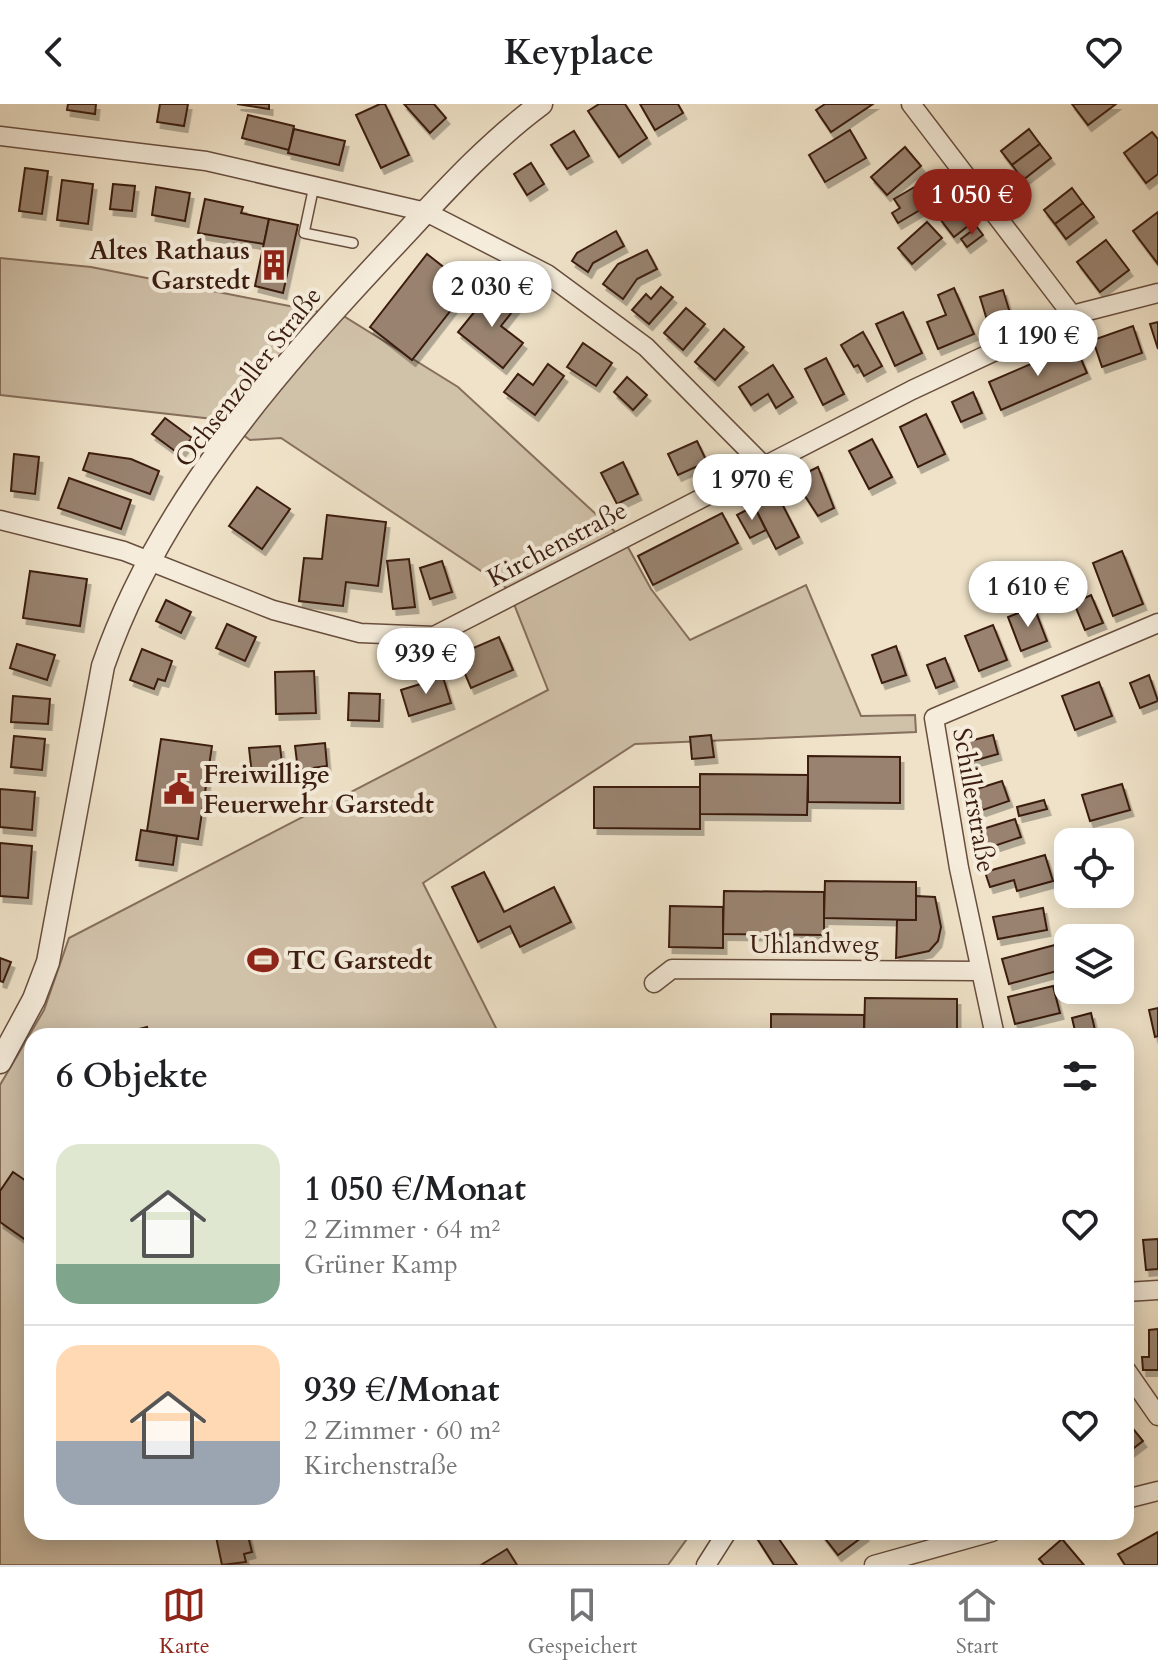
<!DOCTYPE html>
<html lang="de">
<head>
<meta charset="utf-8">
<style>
	:root { --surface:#fff; --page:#f2f2f2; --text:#202124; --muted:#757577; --line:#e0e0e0; --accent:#8f2418 }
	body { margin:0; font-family:Cardo,serif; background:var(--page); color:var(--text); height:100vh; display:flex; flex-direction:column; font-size:30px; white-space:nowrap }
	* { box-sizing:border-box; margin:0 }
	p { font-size:26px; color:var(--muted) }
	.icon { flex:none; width:44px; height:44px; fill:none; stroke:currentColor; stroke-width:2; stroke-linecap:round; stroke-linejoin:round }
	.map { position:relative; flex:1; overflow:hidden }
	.panel { position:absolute; left:24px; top:924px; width:1110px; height:512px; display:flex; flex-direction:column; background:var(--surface); border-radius:24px; box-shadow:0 4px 20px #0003 }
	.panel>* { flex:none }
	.tools { position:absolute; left:1054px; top:724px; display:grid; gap:16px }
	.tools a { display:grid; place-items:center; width:80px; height:80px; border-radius:16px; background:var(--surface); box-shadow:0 4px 20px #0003; font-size:40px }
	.price { position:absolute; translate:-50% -68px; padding:0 18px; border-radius:28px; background:#fff; color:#222; font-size:26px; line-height:52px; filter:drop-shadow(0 2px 4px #0008) }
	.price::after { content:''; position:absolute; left:50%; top:48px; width:24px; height:18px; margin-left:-12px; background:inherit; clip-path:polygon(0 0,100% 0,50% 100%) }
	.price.on { background:var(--accent); color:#fff }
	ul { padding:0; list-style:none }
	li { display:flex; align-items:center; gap:24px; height:200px; padding:0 32px }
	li+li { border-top:2px solid var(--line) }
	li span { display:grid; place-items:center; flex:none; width:224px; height:160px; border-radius:24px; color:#555 }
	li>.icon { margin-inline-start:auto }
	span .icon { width:96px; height:96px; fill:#fffc; stroke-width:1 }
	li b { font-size:34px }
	h2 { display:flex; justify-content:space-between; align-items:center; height:96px; padding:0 32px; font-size:34px }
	header { display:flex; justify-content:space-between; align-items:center; height:104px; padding:0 32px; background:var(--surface); font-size:36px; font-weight:700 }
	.tabs { display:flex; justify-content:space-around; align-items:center; height:112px; border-top:2px solid var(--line); background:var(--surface); font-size:22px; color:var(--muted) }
	.tabs a { display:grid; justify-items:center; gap:4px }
	.tabs .on { color:var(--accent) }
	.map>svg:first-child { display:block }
	.green { fill:#d0c1a9; stroke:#866f5c; stroke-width:2 }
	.building { fill:#998370; stroke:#3b1d10; stroke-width:2; filter:url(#shadow) }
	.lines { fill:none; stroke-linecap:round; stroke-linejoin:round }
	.service-casing { stroke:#684e3e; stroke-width:12 }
	.minor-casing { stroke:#684e3e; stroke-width:21 }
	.tertiary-casing { stroke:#684e3e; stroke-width:25 }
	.service { stroke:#f5ecdb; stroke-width:9 }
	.minor { stroke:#f5ecdb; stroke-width:18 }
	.tertiary { stroke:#f5ecdb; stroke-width:22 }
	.labels { text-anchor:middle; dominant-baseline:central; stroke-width:8; stroke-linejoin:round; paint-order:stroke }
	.poi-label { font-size:26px; font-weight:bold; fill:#3b1d10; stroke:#f5ecdb; text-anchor:start }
	.street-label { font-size:26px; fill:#3b1d10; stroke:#f5ecdb }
</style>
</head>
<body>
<header><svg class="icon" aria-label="back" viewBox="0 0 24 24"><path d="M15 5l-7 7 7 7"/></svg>Keyplace<svg class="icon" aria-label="heart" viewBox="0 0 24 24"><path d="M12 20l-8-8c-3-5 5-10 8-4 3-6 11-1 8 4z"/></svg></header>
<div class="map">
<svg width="1158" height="1461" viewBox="0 0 1158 1461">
	<defs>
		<filter id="shadow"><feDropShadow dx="3.5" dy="6" stdDeviation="0" flood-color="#0004"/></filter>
	</defs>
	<rect width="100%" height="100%" fill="#efe2c8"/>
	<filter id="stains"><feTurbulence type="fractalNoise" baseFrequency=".0025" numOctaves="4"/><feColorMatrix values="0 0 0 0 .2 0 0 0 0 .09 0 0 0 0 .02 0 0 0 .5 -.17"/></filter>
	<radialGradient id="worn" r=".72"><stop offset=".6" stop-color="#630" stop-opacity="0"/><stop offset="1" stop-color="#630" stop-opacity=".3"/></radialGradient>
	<path class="green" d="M 0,154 L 91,163 L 345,213 L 458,283 L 624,436 L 651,485 L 690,536 L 806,481 L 861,612 L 915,611 L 916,628 L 635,640 L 423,779 L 500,932 L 32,932 L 32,1428 L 692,1428 L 668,1461 L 0,1461 L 0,981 L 44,906 L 69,834 L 548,586 L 508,485 L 281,334 L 250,336 L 222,316 L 0,291 Z"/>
	<g class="building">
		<path d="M 68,0 L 96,0 L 95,10 L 67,6 Z"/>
		<path d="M 160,0 L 188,0 L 184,22 L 157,18 Z"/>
		<path d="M 237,0 L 269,0 L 269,5 Z"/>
		<path d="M 380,0 L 385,0 L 409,51 L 381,64 L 356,11 Z"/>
		<path d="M 404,0 L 434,0 L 446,14 L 430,29 Z"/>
		<path d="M 599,0 L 625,0 L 647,34 L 619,53 L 588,7 Z"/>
		<path d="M 640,0 L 678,0 L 683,9 L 655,26 Z"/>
		<path d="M 825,0 L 873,0 L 831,28 L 816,6 Z"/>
		<path d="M 1072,0 L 1116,0 L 1088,21 Z"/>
		<path d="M 248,11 L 294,22 L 289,46 L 242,34 Z"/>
		<path d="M 294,25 L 345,37 L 339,61 L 288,49 Z"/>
		<path d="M 1029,25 L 1040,40 L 1012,61 L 1001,47 Z"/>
		<path d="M 850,26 L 866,54 L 825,78 L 809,51 Z"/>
		<path d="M 574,27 L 589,52 L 567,65 L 551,41 Z"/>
		<path d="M 1152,28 L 1158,35 L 1158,70 L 1146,79 L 1124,49 Z"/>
		<path d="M 1040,40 L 1051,54 L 1023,76 L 1012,61 Z"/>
		<path d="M 905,43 L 921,62 L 887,91 L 871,73 Z"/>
		<path d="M 531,59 L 544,80 L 527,91 L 514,70 Z"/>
		<path d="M 25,64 L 48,67 L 42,110 L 19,107 Z"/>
		<path d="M 930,74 L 942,93 L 898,119 L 892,109 L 900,104 L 894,95 Z"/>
		<path d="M 62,76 L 93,80 L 88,120 L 57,116 Z"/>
		<path d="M 113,80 L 135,82 L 132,107 L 110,105 Z"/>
		<path d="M 156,83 L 190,89 L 185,117 L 152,111 Z"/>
		<path d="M 1072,84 L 1083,99 L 1055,120 L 1044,106 Z"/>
		<path d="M 205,95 L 243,103 L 241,109 L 269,115 L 264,140 L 198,129 Z"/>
		<path d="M 1083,99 L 1094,113 L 1066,135 L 1055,120 Z"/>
		<path d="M 959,101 L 973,118 L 954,133 L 940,115 Z"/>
		<path d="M 1158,108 L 1158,160 L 1133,127 Z"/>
		<path d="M 269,115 L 298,121 L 283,189 L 255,182 Z"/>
		<path d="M 927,118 L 942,134 L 912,160 L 898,144 Z"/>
		<path d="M 977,123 L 983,131 L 967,143 L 961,135 Z"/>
		<path d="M 616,127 L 624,142 L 593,159 L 588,168 L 572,157 L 577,149 Z"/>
		<path d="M 1106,136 L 1129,166 L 1100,188 L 1077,158 Z"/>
		<path d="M 647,146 L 657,165 L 637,175 L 623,195 L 603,180 L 618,160 Z"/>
		<path d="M 427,150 L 469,183 L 412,256 L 370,223 Z"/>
		<path d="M 661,183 L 673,193 L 649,220 L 632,206 L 646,190 L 651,195 Z"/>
		<path d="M 954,184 L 974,230 L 938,245 L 927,218 L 946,211 L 938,191 Z"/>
		<path d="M 493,185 L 516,203 L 501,222 L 523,239 L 503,264 L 458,228 Z"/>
		<path d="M 1003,186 L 1010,209 L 987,216 L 980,193 Z"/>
		<path d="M 686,204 L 705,220 L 683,246 L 664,229 Z"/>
		<path d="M 903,208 L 922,249 L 895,262 L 876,220 Z"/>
		<path d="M 1158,218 L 1158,245 L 1150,220 Z"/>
		<path d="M 1133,222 L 1142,249 L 1102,263 L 1093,236 Z"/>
		<path d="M 724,225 L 744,243 L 715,276 L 695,258 Z"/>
		<path d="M 863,228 L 882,262 L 864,272 L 858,261 L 854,263 L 841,241 Z"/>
		<path d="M 583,239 L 612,259 L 596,282 L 567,263 Z"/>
		<path d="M 1075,241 L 1087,269 L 1001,306 L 989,278 Z"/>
		<path d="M 826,254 L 844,290 L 823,301 L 805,265 Z"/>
		<path d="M 548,260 L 564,272 L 535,311 L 504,288 L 518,270 L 533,281 Z"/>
		<path d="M 773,261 L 793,293 L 776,304 L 768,290 L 751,301 L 739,283 Z"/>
		<path d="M 627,273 L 647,291 L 633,306 L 614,288 Z"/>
		<path d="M 973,288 L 982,309 L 961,318 L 952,298 Z"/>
		<path d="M 926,310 L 945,350 L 918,363 L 900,323 Z"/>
		<path d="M 165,314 L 192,334 L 179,350 L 152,330 Z"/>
		<path d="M 872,335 L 892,373 L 869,385 L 849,347 Z"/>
		<path d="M 697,337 L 707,358 L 678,371 L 668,350 Z"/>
		<path d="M 89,349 L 131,355 L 159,367 L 150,390 L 83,366 Z"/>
		<path d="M 14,350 L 39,353 L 35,390 L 11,387 Z"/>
		<path d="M 623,358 L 638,390 L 617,400 L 601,369 Z"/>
		<path d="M 818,363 L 834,404 L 818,412 L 794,375 Z"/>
		<path d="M 69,374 L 131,396 L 121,425 L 58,404 Z"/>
		<path d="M 257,383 L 290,405 L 262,445 L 229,422 Z"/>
		<path d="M 776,388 L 799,433 L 776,445 L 753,400 Z"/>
		<path d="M 754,402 L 766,426 L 750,434 L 737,411 Z"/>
		<path d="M 722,409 L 738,439 L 653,481 L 638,452 Z"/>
		<path d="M 327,411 L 386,418 L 378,482 L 346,478 L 343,502 L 299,497 L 304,454 L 322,455 Z"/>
		<path d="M 1122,447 L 1143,500 L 1113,512 L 1093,459 Z"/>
		<path d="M 409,455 L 415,503 L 393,505 L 387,457 Z"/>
		<path d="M 442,457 L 452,488 L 430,495 L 420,464 Z"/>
		<path d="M 30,467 L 87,475 L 80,522 L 23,514 Z"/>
		<path d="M 1091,491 L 1103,519 L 1085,526 L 1074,499 Z"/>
		<path d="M 166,496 L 191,508 L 181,529 L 156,517 Z"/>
		<path d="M 1034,503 L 1047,537 L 1021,547 L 1008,513 Z"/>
		<path d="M 227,520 L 256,533 L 245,557 L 216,544 Z"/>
		<path d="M 993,521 L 1007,556 L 979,567 L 965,532 Z"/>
		<path d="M 499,533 L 513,566 L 471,584 L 457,551 Z"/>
		<path d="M 17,540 L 55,551 L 47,576 L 10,564 Z"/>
		<path d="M 896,542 L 906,571 L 882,579 L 872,551 Z"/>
		<path d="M 142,545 L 172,557 L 165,577 L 158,575 L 154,585 L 130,576 Z"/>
		<path d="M 945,554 L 954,577 L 936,584 L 927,561 Z"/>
		<path d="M 314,567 L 316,609 L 276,610 L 275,568 Z"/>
		<path d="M 1149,571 L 1158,597 L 1140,604 L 1130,579 Z"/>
		<path d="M 443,573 L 451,599 L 409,612 L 401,586 Z"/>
		<path d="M 1099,578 L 1112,612 L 1075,626 L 1062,592 Z"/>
		<path d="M 349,589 L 380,590 L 379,617 L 348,616 Z"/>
		<path d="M 13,592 L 50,595 L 48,620 L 11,618 Z"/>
		<path d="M 711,631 L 714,653 L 692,655 L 690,633 Z"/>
		<path d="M 993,631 L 998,650 L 959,661 L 954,641 Z"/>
		<path d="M 14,632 L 45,635 L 42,666 L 11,663 Z"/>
		<path d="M 161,635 L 212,642 L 198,735 L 147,727 Z"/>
		<path d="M 325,639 L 327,662 L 298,666 L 295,642 Z"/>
		<path d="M 280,642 L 283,668 L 252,671 L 249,644 Z"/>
		<path d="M 808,652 L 900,653 L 900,699 L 808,698 Z"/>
		<path d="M 700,670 L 808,671 L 807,711 L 700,710 Z"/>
		<path d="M 1002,677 L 1009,697 L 971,710 L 964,689 Z"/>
		<path d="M 1122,680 L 1130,706 L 1090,717 L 1082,691 Z"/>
		<path d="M 594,683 L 700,683 L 700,725 L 594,724 Z"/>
		<path d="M 0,685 L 35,688 L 32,726 L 0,723 Z"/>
		<path d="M 1044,696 L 1047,705 L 1019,712 L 1017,703 Z"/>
		<path d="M 1015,715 L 1021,733 L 979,747 L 973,728 Z"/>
		<path d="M 141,726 L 177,732 L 173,761 L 136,756 Z"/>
		<path d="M 1092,726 L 1095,738 L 1068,740 L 1066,732 Z"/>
		<path d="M 0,739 L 32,742 L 28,794 L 0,792 Z"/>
		<path d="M 1045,751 L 1053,777 L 1017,787 L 1014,776 L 990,783 L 985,768 Z"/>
		<path d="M 484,768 L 504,808 L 554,783 L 571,818 L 520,843 L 510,822 L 478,838 L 452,783 Z"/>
		<path d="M 825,777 L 916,778 L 916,816 L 824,814 Z"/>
		<path d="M 724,787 L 824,788 L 824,831 L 723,830 Z"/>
		<path d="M 916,792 L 935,793 L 941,823 L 938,837 L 929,847 L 896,854 L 897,816 L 916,816 Z"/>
		<path d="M 670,802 L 723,803 L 723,844 L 669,843 Z"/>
		<path d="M 1043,804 L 1047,826 L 998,835 L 993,813 Z"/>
		<path d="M 1066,838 L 1068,864 L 1009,880 L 1002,855 Z"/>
		<path d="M 0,854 L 11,858 L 3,878 L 0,877 Z"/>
		<path d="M 1053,882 L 1060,909 L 1015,920 L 1008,893 Z"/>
		<path d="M 865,894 L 957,895 L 957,932 L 864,932 Z"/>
		<path d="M 1158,904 L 1158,932 L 1155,933 L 1149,906 Z"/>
		<path d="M 1091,909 L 1095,926 L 1076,931 L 1072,914 Z"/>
		<path d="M 771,910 L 864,911 L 864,932 L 771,932 Z"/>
		<path d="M 147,923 L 149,932 L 112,932 Z"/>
		<path d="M 718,927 L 771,928 L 770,932 L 718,932 Z"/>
		<path d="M 13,1068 L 32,1081 L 30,1139 L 0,1118 L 0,1087 Z"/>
		<path d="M 1158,1135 L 1158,1165 L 1146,1166 L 1143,1136 Z"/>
		<path d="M 1158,1225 L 1158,1266 L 1143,1266 L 1142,1253 L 1149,1253 L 1149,1226 Z"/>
		<path d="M 1126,1316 L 1143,1337 L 1126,1350 Z"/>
		<path d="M 215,1428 L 247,1428 L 252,1448 L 244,1450 L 246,1458 L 222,1461 Z"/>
		<path d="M 753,1428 L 774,1428 L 797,1461 L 774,1461 Z"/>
		<path d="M 820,1428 L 863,1428 L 865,1431 L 838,1451 Z"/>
		<path d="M 1158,1428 L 1158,1461 L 1125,1461 L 1118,1450 Z"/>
		<path d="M 1062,1435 L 1084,1461 L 1044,1461 L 1039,1455 Z"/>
		<path d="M 507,1445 L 517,1461 L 481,1461 Z"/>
	</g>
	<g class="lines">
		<defs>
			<path id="service" d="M 314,82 L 304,129 L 353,139"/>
			<g id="minor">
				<path d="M 911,0 L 1072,211"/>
				<path d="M 0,32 L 206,57 L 426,108 L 547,170 L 646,243 L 763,361"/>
				<path d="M 0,416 L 124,447 L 273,506 L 360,529 L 434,532 L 912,286 L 1072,211 L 1158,189"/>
				<path d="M 654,879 L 672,865 L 979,867"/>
				<path d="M 995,932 L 959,764 L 934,614 L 1158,519"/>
				<path d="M 1126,1188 L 1158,1186"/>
				<path d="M 1126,1266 L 1158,1312"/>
				<path d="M 1126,1395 L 1158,1387"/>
				<path d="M 706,1461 L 727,1428"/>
				<path d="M 874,1461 L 992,1428"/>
			</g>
			<path id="tertiary" d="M 0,958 L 34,895 L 48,858 L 103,562 C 158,402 274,270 388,148 C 437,96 483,43 541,0"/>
		</defs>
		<use href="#service" class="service-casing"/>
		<use href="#minor" class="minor-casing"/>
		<use href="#tertiary" class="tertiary-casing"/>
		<use href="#service" class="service"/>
		<use href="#minor" class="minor"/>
		<use href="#tertiary" class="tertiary"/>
	</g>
	<defs>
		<symbol id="building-bare" viewBox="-9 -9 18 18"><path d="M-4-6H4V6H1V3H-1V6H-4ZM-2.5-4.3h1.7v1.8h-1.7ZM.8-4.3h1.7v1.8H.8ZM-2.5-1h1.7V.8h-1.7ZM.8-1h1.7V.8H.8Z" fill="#8f2418" stroke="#f5ecdb" stroke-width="2.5" paint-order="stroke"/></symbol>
		<symbol id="civic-bare" viewBox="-9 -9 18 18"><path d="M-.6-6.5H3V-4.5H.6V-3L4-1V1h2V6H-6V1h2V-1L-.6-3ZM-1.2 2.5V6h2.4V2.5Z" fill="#8f2418" stroke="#f5ecdb" stroke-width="2.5" paint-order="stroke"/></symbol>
		<symbol id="stadium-bare" viewBox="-9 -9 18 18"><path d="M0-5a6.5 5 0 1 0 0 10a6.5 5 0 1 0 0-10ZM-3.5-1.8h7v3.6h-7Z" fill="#8f2418" stroke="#f5ecdb" stroke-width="2.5" paint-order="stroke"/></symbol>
	</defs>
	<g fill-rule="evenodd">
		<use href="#building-bare" x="252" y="139" width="44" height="44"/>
		<use href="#civic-bare" x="157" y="663" width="44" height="44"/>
		<use href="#stadium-bare" x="241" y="834" width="44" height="44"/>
	</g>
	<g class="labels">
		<g class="poi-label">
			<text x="250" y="146" text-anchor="end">Altes Rathaus<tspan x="250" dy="30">Garstedt</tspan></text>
			<text x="203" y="670">Freiwillige<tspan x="203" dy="30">Feuerwehr Garstedt</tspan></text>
			<text x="287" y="856">TC Garstedt</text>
		</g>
		<g class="street-label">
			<text transform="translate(248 273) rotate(-52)">Ochsenzoller Straße</text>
			<text transform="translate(557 440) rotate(-28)">Kirchenstraße</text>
			<text transform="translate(974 696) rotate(80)">Schillerstraße</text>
			<text x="814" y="840">Uhlandweg</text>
		</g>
	</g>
	<rect width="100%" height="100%" filter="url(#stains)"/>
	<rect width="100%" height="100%" fill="url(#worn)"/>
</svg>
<div class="tools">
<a><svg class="icon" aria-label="locate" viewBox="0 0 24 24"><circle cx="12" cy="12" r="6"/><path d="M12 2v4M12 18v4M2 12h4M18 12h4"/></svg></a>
<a><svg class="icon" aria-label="layers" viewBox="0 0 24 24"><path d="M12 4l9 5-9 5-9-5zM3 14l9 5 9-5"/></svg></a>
</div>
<b class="price on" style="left:972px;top:133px">1 050 €</b>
<b class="price" style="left:492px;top:225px">2 030 €</b>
<b class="price" style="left:1038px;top:274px">1 190 €</b>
<b class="price" style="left:752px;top:418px">1 970 €</b>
<b class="price" style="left:1028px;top:525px">1 610 €</b>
<b class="price" style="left:426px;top:592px">939 €</b>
<section class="panel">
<h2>6 Objekte<svg class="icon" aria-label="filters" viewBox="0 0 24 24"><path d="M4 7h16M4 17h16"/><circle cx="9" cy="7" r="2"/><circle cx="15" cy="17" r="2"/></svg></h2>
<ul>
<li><span style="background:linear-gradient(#dfe7d0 75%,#7fa58c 0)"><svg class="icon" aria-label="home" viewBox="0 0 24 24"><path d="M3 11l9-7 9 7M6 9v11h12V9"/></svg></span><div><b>1 050 €/Monat</b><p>2 Zimmer · 64 m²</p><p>Grüner Kamp</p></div><svg class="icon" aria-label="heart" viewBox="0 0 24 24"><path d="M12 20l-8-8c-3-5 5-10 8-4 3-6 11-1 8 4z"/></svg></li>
<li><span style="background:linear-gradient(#ffd9b3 60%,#9aa5b1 0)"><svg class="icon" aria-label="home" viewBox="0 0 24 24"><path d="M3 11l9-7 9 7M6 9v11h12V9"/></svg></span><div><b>939 €/Monat</b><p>2 Zimmer · 60 m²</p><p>Kirchenstraße</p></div><svg class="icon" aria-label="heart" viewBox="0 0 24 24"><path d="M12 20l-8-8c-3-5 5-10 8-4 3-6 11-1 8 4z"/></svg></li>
</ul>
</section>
</div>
<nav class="tabs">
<a class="on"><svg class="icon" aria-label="map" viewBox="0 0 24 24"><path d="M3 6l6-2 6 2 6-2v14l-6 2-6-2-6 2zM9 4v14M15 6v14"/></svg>Karte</a>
<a><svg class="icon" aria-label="saved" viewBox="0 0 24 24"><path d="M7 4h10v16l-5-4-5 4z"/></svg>Gespeichert</a>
<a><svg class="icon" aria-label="home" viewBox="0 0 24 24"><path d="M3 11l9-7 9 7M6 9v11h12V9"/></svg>Start</a>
</nav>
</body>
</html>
